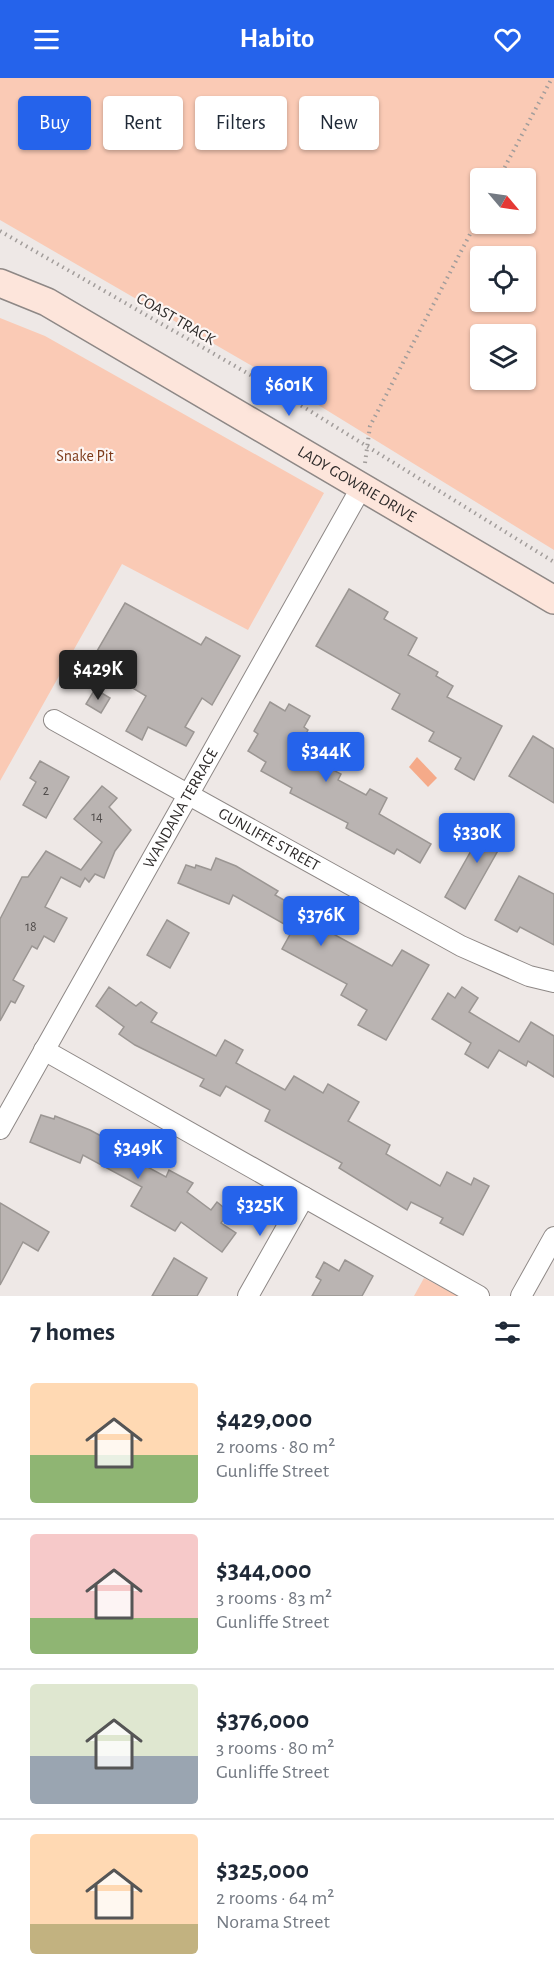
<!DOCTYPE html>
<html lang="en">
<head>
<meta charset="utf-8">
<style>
	:root { --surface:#fff; --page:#f6f6f7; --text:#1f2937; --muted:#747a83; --line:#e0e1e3; --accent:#2563eb }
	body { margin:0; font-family:"Alegreya Sans",sans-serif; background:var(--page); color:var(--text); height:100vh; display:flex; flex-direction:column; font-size:22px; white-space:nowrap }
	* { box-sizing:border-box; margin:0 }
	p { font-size:20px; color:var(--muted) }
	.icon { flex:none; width:33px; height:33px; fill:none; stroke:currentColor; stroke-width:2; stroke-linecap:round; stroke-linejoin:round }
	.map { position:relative; height:1218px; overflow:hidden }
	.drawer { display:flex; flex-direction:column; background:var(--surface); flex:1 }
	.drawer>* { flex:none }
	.top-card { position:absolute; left:18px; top:18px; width:519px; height:54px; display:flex; gap:12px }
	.needle { width:39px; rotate:119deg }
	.fabs { position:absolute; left:470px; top:90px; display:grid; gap:12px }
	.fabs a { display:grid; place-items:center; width:66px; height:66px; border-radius:6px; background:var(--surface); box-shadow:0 2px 4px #0004; font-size:30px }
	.price { position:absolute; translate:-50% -51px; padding:0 14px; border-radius:6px; background:var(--accent); color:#fff; font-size:20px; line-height:39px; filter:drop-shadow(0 2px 3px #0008) }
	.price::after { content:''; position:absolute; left:50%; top:36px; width:18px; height:14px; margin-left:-9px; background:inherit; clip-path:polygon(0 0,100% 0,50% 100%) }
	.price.selected { background:#222; color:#fff }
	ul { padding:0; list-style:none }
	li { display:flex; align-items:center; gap:18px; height:150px; padding:0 30px }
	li+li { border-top:2px solid var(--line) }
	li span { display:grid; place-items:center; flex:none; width:168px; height:120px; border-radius:6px; color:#555 }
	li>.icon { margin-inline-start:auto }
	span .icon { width:72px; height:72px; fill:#fffc; stroke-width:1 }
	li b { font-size:26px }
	h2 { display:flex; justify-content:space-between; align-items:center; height:72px; padding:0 30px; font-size:26px }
	.chip { padding:0 21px; border-radius:6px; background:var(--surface); box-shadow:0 2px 4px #0004; font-size:21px; line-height:54px }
	.chip.selected { background:var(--accent); color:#fff }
	header { display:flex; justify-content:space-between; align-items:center; height:78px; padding:0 30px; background:var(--accent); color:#fff; font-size:27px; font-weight:600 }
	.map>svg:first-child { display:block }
	.green { fill:#facab5; fill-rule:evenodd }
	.water { fill:#f5aa89 }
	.building { fill:#bab4b2; stroke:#9b9693; stroke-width:1.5 }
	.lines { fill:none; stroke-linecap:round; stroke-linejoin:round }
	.minor-casing { stroke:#8e8886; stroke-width:22 }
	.secondary-casing { stroke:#8e8886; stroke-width:30 }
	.path { stroke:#a29d9b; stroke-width:4; stroke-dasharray:1.5 4.5; stroke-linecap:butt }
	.minor { stroke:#fff; stroke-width:20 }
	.secondary { stroke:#fde5db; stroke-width:27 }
	.labels { text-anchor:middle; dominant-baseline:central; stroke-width:4.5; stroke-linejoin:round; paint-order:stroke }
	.number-label { font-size:14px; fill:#514d4c }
	.street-label { font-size:16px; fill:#2e2b2a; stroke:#fcf5f3 }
	.park-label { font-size:16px; fill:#7d3a19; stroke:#fcf5f3 }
</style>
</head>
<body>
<header><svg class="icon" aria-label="menu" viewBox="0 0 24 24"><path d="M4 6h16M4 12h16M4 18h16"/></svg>Habito<svg class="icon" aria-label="heart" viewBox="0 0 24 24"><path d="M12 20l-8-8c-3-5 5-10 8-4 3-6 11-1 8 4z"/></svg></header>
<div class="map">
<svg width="554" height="1218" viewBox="0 0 554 1218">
	<rect width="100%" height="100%" fill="#eee8e6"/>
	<g class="green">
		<path d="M 0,0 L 554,0 L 554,472 L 302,317 L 0,142 ZM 525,100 L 525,146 L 480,146 L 480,100 ZM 525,178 L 525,224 L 480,224 L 480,178 ZM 525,256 L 525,302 L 480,302 L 480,256 Z"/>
		<path d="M 0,240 L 45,258 L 324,415 L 248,552 L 122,486 L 0,703 Z"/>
		<path d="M 424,1200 L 459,1218 L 414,1218 Z"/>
	</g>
	<path class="water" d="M 417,679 L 437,700 L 428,709 L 409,689 Z"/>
	<g class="building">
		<path d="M 349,511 L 388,534 L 384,541 L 417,560 L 408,577 L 438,594 L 436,598 L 453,608 L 447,619 L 502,648 L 474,702 L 455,691 L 461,680 L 429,663 L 434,654 L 392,631 L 400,616 L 316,568 Z"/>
		<path d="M 125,525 L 201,567 L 206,559 L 240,578 L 212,627 L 202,620 L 185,649 L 194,654 L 186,668 L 148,649 L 142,662 L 126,653 L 146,618 L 126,606 L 132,594 L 97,573 Z"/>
		<path d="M 95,611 L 110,620 L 101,635 L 86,626 Z"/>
		<path d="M 270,624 L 285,633 L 289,626 L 310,638 L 304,649 L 308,652 L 296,673 L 341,696 L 338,702 L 366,717 L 370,711 L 387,720 L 379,736 L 431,766 L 420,785 L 397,771 L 394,776 L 346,750 L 348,745 L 290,715 L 292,710 L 261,693 L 266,684 L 248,673 L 258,656 L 254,653 Z"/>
		<path d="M 533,658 L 554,671 L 554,725 L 509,698 Z"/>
		<path d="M 40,683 L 69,699 L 46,740 L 23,727 L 36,704 L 30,700 Z"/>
		<path d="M 102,708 L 117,720 L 109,729 L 131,752 L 115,773 L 104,800 L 95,796 L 89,804 L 85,800 L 80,809 L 61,799 L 45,829 L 67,840 L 54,864 L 44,858 L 37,871 L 32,868 L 13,902 L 24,908 L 15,925 L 11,923 L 0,943 L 0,841 L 22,799 L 28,799 L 46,773 L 81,792 L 102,764 L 74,741 Z"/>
		<path d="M 489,741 L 509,753 L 465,831 L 445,819 Z"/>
		<path d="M 216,780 L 236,788 L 278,813 L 275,817 L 316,840 L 313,845 L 392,888 L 402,872 L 429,887 L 386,962 L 358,947 L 367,932 L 341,917 L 347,906 L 282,871 L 293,851 L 233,817 L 229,826 L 178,805 L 186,787 L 195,790 L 196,787 L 211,792 Z"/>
		<path d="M 519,798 L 554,816 L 554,867 L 520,849 L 517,854 L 495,842 Z"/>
		<path d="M 167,842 L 189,855 L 170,890 L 147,877 Z"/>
		<path d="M 109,909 L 136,928 L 141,924 L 157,935 L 151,944 L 216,978 L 225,962 L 243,972 L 236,985 L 285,1012 L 294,998 L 323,1015 L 328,1006 L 359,1024 L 348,1043 L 390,1067 L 386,1076 L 440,1108 L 447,1094 L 471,1107 L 474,1100 L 489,1108 L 463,1157 L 440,1145 L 443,1140 L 411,1124 L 407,1132 L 339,1090 L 342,1085 L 265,1043 L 270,1032 L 226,1008 L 220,1018 L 200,1008 L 204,1001 L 135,967 L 119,956 L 124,949 L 96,928 Z"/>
		<path d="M 462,909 L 478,920 L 469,934 L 519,964 L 531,944 L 554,958 L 554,999 L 528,983 L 526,988 L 499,972 L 488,990 L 465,976 L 471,965 L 432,941 L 448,915 L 455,920 Z"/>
		<path d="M 41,1037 L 54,1041 L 55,1038 L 90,1052 L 129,1073 L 127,1078 L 166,1099 L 169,1092 L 193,1105 L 187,1114 L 211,1132 L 217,1124 L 229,1134 L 221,1145 L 236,1155 L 222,1174 L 181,1144 L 175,1153 L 131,1128 L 142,1109 L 83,1077 L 80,1085 L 30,1064 Z"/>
		<path d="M 0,1125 L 49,1154 L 38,1173 L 23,1164 L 0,1207 Z"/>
		<path d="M 174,1180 L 207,1200 L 197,1218 L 152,1218 Z"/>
		<path d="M 345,1182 L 373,1198 L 362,1218 L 312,1218 L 321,1202 L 316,1199 L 324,1184 L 339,1193 Z"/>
	</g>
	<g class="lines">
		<defs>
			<g id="minor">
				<path id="s1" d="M 54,642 L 461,868 L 529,898 L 554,904"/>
				<path d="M 44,972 L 479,1218"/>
				<path id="s2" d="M 0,1051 L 361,410"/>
				<path d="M 248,1218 L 304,1119"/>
				<path d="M 521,1218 L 554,1159"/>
			</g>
			<g id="secondary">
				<path id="s3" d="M 0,205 L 47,224 L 554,522"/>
			</g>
		</defs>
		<use href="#minor" class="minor-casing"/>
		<use href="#secondary" class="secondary-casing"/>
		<g class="path">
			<path d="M 499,100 L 552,0"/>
			<path d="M 0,153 L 268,307 L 554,484"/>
			<path d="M 365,385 L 370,348 L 480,137"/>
		</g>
		<use href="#minor" class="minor"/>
		<use href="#secondary" class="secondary"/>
	</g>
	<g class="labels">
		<g class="number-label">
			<text x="46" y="713">2</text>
			<text x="97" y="739">14</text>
			<text x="31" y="849">18</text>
		</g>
		<g class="street-label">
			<text transform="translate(176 241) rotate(30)">COAST TRACK</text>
			<text stroke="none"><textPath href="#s3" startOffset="410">LADY GOWRIE DRIVE</textPath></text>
			<text stroke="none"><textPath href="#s2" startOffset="368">WANDANA TERRACE</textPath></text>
			<text stroke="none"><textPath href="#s1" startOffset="246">GUNLIFFE STREET</textPath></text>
		</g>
		<g class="park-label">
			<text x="85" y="378">Snake Pit</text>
		</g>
	</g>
</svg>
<div class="fabs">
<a><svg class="needle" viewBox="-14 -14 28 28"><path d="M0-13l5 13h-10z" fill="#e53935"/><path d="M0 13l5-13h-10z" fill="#747a83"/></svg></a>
<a><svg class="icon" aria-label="locate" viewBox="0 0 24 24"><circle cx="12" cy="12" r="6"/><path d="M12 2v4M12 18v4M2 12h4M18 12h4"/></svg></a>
<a><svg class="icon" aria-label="layers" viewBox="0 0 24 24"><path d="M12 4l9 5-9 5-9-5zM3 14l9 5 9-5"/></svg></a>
</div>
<b class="price" style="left:289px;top:339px">$601K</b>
<b class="price selected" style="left:98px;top:623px">$429K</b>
<b class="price" style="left:326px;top:705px">$344K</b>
<b class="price" style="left:477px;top:786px">$330K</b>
<b class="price" style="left:321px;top:869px">$376K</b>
<b class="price" style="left:138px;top:1102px">$349K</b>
<b class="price" style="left:260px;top:1159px">$325K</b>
<div class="top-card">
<a class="chip selected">Buy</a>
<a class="chip">Rent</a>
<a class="chip">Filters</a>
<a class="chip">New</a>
</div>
</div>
<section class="drawer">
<h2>7 homes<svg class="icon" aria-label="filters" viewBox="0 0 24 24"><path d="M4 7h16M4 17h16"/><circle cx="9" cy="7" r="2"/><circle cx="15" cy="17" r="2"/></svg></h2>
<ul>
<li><span style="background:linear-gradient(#ffd9b3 60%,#8fb573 0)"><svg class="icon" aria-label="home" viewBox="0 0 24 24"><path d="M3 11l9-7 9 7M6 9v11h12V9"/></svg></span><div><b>$429,000</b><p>2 rooms · 80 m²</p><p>Gunliffe Street</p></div></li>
<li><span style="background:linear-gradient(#f6c9c9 70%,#8fb573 0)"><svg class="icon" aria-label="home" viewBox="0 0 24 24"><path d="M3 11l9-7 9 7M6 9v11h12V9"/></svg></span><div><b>$344,000</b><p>3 rooms · 83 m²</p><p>Gunliffe Street</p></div></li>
<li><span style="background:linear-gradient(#dfe7d0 60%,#9aa5b1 0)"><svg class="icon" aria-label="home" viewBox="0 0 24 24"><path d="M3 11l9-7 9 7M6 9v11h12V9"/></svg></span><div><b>$376,000</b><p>3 rooms · 80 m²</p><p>Gunliffe Street</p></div></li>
<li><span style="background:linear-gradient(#ffd9b3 75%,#c2b280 0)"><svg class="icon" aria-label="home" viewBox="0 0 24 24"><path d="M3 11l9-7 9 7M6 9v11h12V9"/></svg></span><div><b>$325,000</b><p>2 rooms · 64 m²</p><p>Norama Street</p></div></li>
</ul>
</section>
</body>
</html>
